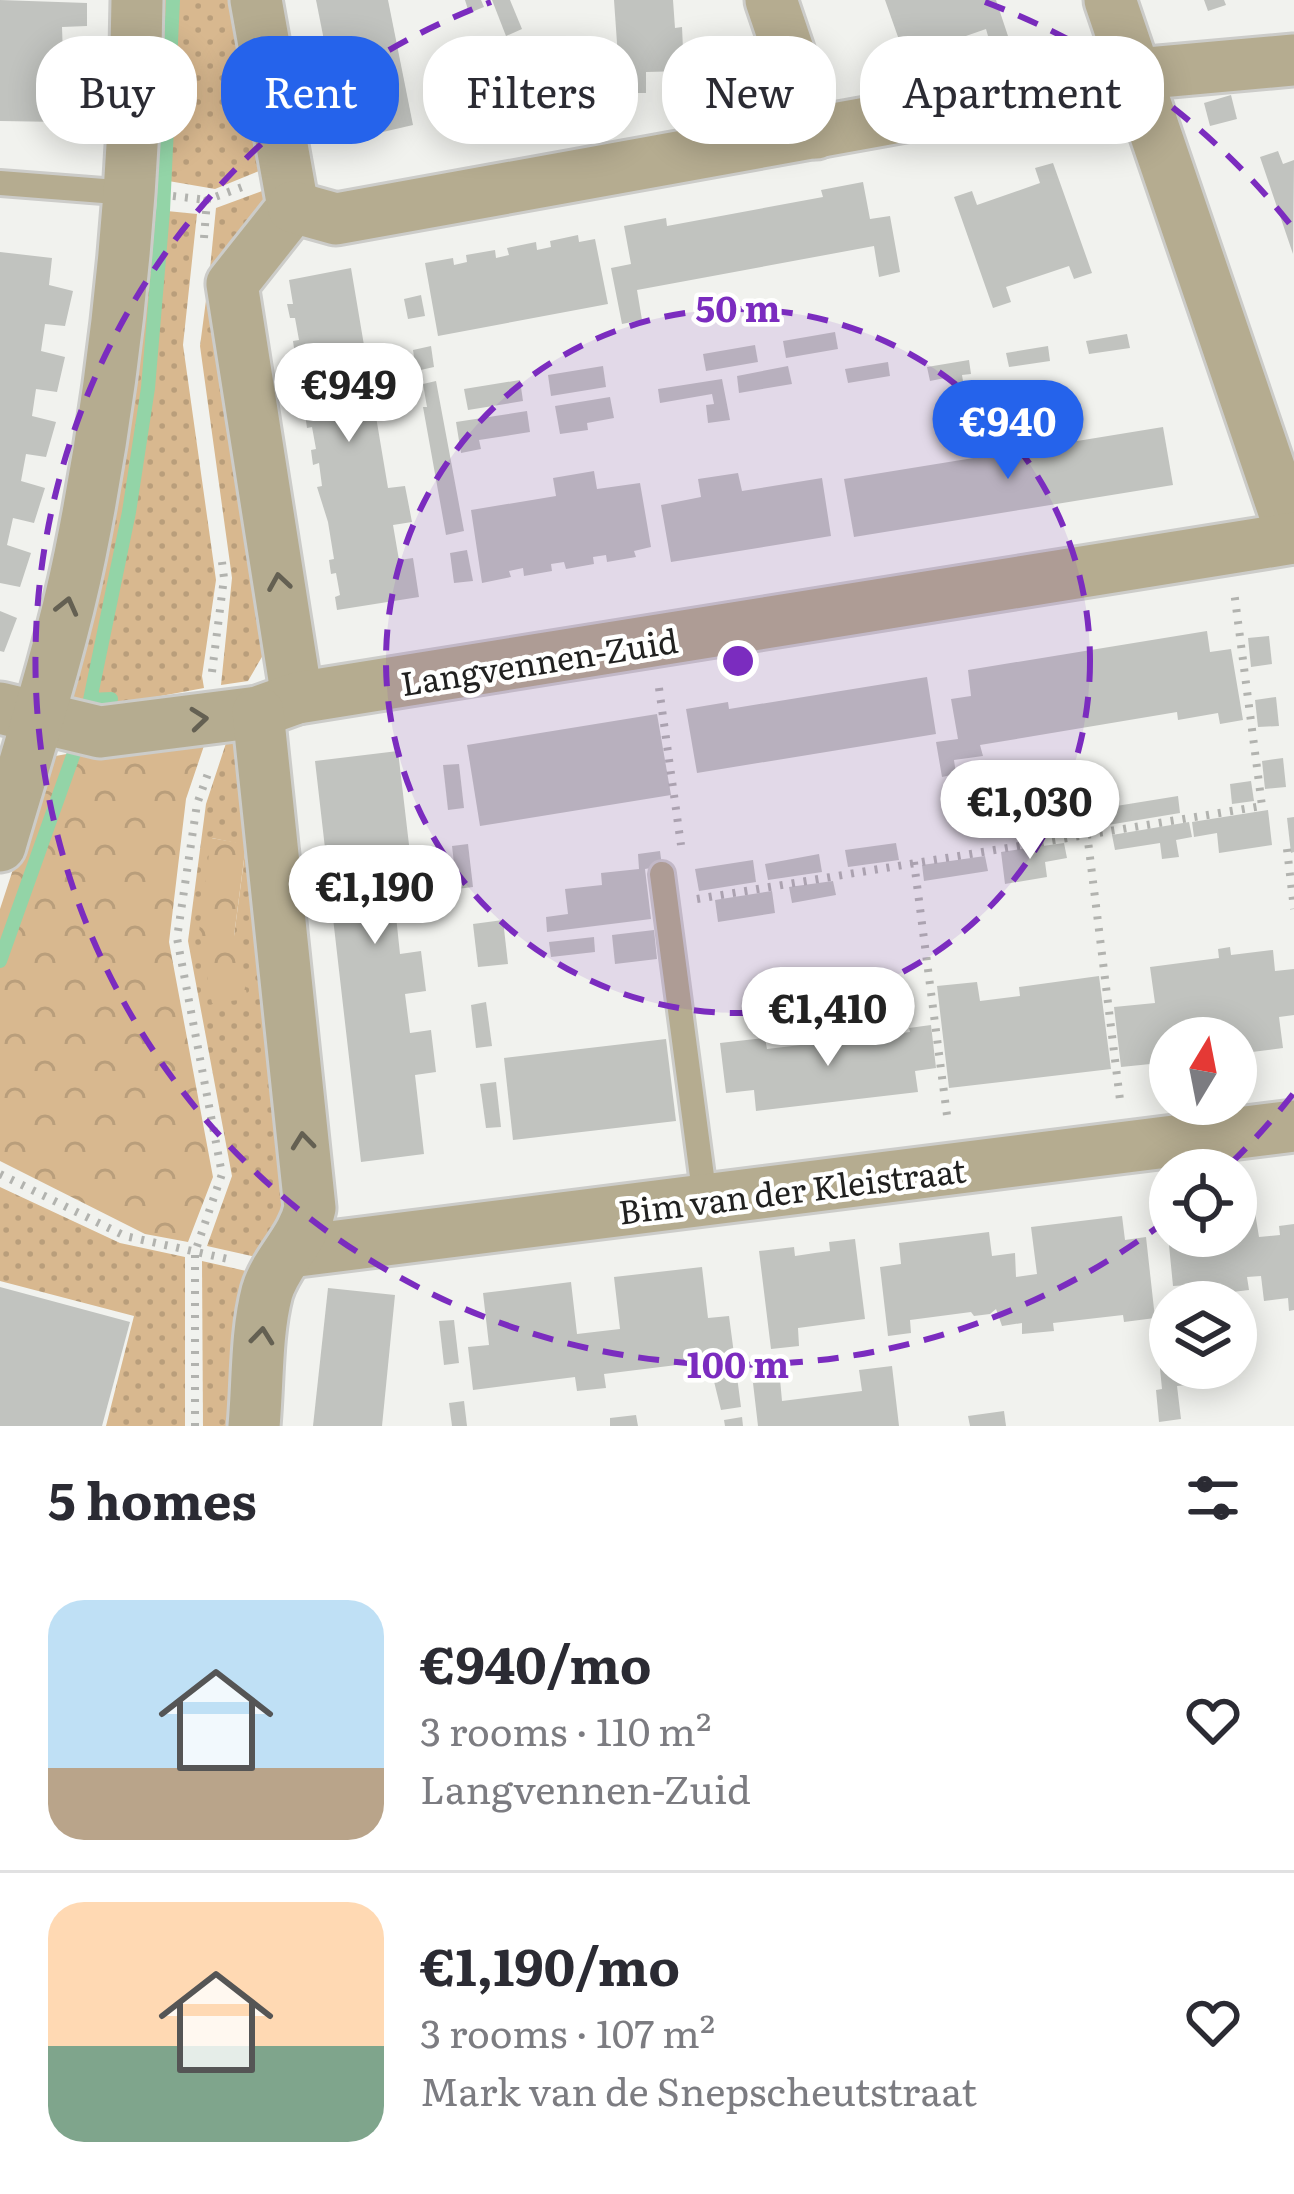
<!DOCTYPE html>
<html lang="en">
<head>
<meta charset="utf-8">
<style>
	:root { --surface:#fff; --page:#f7f7f7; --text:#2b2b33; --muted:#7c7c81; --line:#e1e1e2; --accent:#2563eb }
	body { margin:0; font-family:Literata,serif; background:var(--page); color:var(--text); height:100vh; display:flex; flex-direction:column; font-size:45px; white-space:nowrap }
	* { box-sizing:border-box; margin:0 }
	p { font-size:39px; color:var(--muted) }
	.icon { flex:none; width:66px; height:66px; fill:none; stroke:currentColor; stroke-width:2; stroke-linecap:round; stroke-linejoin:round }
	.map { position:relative; height:1426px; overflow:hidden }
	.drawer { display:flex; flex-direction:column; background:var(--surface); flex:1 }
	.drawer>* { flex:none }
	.top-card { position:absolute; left:36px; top:36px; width:1224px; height:108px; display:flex; gap:24px }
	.needle { width:78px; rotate:10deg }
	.buttons { position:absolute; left:1149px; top:1017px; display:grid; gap:24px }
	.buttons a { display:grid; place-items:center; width:108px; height:108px; border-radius:50%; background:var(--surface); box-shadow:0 6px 30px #0003; font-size:60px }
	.price { position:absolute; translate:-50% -102px; padding:0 27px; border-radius:42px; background:#fff; color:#222; font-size:39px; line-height:78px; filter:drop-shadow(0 3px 6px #0008) }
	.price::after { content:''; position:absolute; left:50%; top:72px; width:36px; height:27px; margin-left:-18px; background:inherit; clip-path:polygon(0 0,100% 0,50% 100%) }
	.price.current { background:var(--accent); color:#fff }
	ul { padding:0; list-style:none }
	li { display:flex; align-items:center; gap:36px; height:300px; padding:0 48px }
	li+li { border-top:3px solid var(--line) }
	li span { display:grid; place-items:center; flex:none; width:336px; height:240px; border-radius:36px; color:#555 }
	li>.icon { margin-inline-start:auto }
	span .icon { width:144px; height:144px; fill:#fffc; stroke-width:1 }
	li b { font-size:51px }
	h2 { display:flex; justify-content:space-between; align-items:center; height:144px; padding:0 48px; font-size:51px }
	.pill { padding:0 42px; border-radius:48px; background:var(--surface); box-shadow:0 6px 30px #0003; font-size:42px; line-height:108px }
	.pill.current { background:var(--accent); color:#fff }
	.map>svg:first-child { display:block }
	.grass { fill:url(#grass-dots); fill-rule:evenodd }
	.park { fill:url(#park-crowns) }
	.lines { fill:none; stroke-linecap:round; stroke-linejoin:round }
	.stream { stroke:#93d4a7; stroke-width:14 }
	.building { fill:#c1c3bf }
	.lane-casing { stroke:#ccccc9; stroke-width:30 }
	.street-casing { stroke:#ccccc9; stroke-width:57 }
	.path { stroke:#b2b3af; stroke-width:8; stroke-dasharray:3 9; stroke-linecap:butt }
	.lane { stroke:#b5ac90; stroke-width:24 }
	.street { stroke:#b5ac90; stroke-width:51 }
	.oneway { stroke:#646052 }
	.ring { fill:none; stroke:#7b2cbf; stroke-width:6; stroke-dasharray:21 15 }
	.labels { text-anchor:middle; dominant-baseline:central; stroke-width:9; stroke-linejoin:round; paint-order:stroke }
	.street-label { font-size:33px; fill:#212120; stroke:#fffffe }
	.centre { fill:#7b2cbf; stroke:#fffffe; stroke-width:6 }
	.ring-label { font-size:36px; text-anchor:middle; font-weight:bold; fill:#7b2cbf; stroke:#fffffe; stroke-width:9; stroke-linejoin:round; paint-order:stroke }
</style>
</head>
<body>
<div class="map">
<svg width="1294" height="1426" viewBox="0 0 1294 1426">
	<defs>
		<pattern id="grass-dots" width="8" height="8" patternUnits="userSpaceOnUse" patternTransform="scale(3)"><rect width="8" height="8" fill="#d8b88f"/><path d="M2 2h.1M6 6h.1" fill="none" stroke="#b99e7b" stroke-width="1.8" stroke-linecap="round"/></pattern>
		<pattern id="park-crowns" width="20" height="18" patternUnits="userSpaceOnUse" patternTransform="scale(3)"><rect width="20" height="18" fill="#d8b88f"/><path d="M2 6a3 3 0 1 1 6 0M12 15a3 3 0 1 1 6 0" fill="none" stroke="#b99e7b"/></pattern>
	</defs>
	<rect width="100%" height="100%" fill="#f1f2ee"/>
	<g class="grass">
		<path d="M 155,0 L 238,0 L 269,167 L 215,189 L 151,178 Z"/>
		<path d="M 273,187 L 215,273 L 210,269 L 216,208 Z"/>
		<path d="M 147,209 L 197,214 L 183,345 L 216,580 L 202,676 L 204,688 L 96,708 L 65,699 Z"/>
		<path d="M 208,285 L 269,631 L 260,632 L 263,655 L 248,681 L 221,685 L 232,578 L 200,346 Z"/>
		<path d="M 230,731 L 240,738 L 291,1202 L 261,1258 L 207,1246 L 232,1176 L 188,941 L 206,804 ZM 212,838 L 246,845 L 234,936 Z"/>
		<path d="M 0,1187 L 120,1243 L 185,1257 L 185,1426 L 106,1426 L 134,1316 L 0,1281 Z"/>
		<path d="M 202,1261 L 255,1273 L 238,1426 L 203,1426 Z"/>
	</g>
	<g class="park">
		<path d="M 210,728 L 186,799 L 169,942 L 213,1177 L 188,1242 L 145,1234 L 0,1161 L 0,909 L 50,757 Z"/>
		<path d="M 211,838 L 246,844 L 234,936 L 248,999 L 212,1003 L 199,932 Z"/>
	</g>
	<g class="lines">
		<g class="stream">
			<path d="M 111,699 L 90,700 L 129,512 L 148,388 L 163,211 L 173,0"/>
			<path d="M 0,961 L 79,739"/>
		</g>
	</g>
	<g class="building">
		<path d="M 0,0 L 87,3 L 87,26 L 62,27 L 63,56 L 84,55 L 87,92 L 62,94 L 62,122 L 0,121 Z"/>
		<path d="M 316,0 L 388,0 L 413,125 L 344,141 Z"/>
		<path d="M 465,0 L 481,0 L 484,7 L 469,13 Z"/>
		<path d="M 492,0 L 510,0 L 522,29 L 506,36 Z"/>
		<path d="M 614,0 L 673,0 L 675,28 L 682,27 L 684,71 L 646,72 L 646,93 L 589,93 L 589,72 L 619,72 Z"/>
		<path d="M 885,0 L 996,0 L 1008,36 L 990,43 L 986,29 L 923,51 L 928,65 L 910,71 Z"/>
		<path d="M 1204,0 L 1224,0 L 1226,5 L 1208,11 Z"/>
		<path d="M 497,42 L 513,83 L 499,88 L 483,47 Z"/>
		<path d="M 1231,95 L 1237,119 L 1210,126 L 1204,103 Z"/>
		<path d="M 1278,151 L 1283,164 L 1294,160 L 1293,254 L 1260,157 Z"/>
		<path d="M 1053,163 L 1092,273 L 1074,279 L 1069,266 L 1006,287 L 1011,302 L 993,308 L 954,197 L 972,191 L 977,205 L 1040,183 L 1035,168 Z"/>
		<path d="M 863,182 L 870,219 L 890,216 L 900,272 L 879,277 L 874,246 L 637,290 L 642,320 L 622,324 L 611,268 L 631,264 L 624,226 L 666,218 L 667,226 L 823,197 L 821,190 Z"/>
		<path d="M 578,235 L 579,242 L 595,239 L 608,304 L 438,336 L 425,263 L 453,258 L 454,265 L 467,262 L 466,255 L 495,250 L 496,258 L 509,255 L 507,248 L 536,242 L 537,250 L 551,247 L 550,241 Z"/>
		<path d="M 0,252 L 52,258 L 49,285 L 73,291 L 65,326 L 45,324 L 41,351 L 65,357 L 57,392 L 36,389 L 32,416 L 56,422 L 46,457 L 26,454 L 21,481 L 45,488 L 34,523 L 13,518 L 7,545 L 31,553 L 20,587 L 0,583 Z"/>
		<path d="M 351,268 L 388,488 L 405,486 L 412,522 L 393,525 L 399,560 L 413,558 L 419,597 L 337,610 L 335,597 L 340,595 L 336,573 L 331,574 L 329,560 L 334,559 L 328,522 L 317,487 L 322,486 L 319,463 L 313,465 L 311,450 L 316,449 L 312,427 L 307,428 L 305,414 L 310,413 L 307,391 L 301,392 L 299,377 L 304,376 L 300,354 L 295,355 L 293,341 L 299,340 L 295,318 L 290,318 L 287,304 L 293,304 L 289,280 Z"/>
		<path d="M 421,295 L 425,316 L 408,319 L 404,299 Z"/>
		<path d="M 835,332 L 838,349 L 786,358 L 783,341 Z"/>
		<path d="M 1127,334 L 1130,348 L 1089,354 L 1086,341 Z"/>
		<path d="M 755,345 L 758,362 L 706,371 L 703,354 Z"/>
		<path d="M 431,346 L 434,367 L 416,371 L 413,350 Z"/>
		<path d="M 1048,346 L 1050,361 L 1009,367 L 1006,353 Z"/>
		<path d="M 969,360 L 971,374 L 962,375 L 965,393 L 953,395 L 950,377 L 930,381 L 927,367 Z"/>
		<path d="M 888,362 L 890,376 L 848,383 L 845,369 Z"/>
		<path d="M 603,366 L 606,387 L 551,396 L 548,375 Z"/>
		<path d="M 788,366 L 792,384 L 739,393 L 737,376 Z"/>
		<path d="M 722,379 L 730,420 L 708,423 L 706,405 L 714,404 L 712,394 L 660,403 L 658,389 Z"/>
		<path d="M 520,380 L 523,401 L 468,410 L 464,389 Z"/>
		<path d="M 436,381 L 464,531 L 446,535 L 423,407 L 427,407 L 423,384 Z"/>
		<path d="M 610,397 L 614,418 L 587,423 L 588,430 L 560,434 L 555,406 Z"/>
		<path d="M 527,411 L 530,432 L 479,440 L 481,449 L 461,453 L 456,422 Z"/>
		<path d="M 1163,427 L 1173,485 L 854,537 L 844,479 Z"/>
		<path d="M 594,471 L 597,489 L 640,483 L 651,547 L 634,551 L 636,557 L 607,562 L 606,555 L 593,557 L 594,564 L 566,569 L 564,562 L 551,564 L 552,571 L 524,576 L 523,568 L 509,571 L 511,577 L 482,583 L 471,510 L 556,496 L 553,478 Z"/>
		<path d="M 738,473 L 742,491 L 822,478 L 831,536 L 671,562 L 661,505 L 701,497 L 698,479 Z"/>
		<path d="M 467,550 L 473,581 L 454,583 L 450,553 Z"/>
		<path d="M 0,611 L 17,618 L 4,652 L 0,651 Z"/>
		<path d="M 1207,631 L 1210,652 L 1231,649 L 1243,720 L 1220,724 L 1218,713 L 1178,720 L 1177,712 L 980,745 L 983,756 L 954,760 L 956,774 L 942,777 L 936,742 L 958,739 L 951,699 L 971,696 L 968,670 Z"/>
		<path d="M 1269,636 L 1272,664 L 1251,667 L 1248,638 Z"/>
		<path d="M 927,677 L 936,734 L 697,773 L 686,709 L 728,702 L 729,709 Z"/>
		<path d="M 1276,697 L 1279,726 L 1258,727 L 1255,700 Z"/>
		<path d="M 657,714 L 671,795 L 480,826 L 467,745 Z"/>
		<path d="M 398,751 L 417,913 L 396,916 L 400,954 L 421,951 L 426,991 L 405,994 L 410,1033 L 431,1030 L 436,1072 L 415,1075 L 424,1154 L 361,1162 L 315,761 Z"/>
		<path d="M 1283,758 L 1286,787 L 1265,789 L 1262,761 Z"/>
		<path d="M 459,764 L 464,808 L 448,810 L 443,765 Z"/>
		<path d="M 1251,781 L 1254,801 L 1232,804 L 1230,784 Z"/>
		<path d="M 1069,792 L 1073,813 L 1178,796 L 1180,813 L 1036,837 L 1030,798 Z"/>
		<path d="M 1268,810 L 1272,845 L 1219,853 L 1217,833 L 1194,837 L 1192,822 Z"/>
		<path d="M 1294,817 L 1294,852 L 1291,853 L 1287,818 Z"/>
		<path d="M 1189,822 L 1192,837 L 1176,840 L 1179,857 L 1162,859 L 1160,843 L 1115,850 L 1112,835 Z"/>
		<path d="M 896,843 L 899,860 L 848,867 L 845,850 Z"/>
		<path d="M 1064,843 L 1067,858 L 1045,862 L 1047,877 L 1005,884 L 1001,852 Z"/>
		<path d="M 468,844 L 473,887 L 457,889 L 452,846 Z"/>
		<path d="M 660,851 L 662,866 L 645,869 L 651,919 L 547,932 L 546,917 L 568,914 L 565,889 L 602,885 L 601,873 L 639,869 L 638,854 Z"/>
		<path d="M 819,854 L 822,872 L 768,880 L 765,864 Z"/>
		<path d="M 985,856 L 988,871 L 924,881 L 922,865 Z"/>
		<path d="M 753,860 L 756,882 L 699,891 L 695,869 Z"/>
		<path d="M 833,881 L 836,895 L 792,903 L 789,887 Z"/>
		<path d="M 772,891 L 775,913 L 718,922 L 715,900 Z"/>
		<path d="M 503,920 L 508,964 L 478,967 L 473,924 Z"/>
		<path d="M 654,930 L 657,959 L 615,964 L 612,935 Z"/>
		<path d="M 594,937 L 595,952 L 551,957 L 549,942 Z"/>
		<path d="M 1230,947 L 1231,955 L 1273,950 L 1275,971 L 1294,969 L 1294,1015 L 1279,1017 L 1283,1048 L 1236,1054 L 1236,1038 L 1170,1038 L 1170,1062 L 1121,1067 L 1114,1007 L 1155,1003 L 1150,967 L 1219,958 L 1218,949 Z"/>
		<path d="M 1099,976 L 1111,1069 L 949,1088 L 937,986 L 977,982 L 980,1001 L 1020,996 L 1019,987 Z"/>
		<path d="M 486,1002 L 492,1046 L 476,1048 L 471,1005 Z"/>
		<path d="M 931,1025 L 936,1068 L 915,1071 L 918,1092 L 756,1111 L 754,1090 L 726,1093 L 720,1043 L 765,1038 L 767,1049 L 910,1032 L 909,1028 Z"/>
		<path d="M 666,1039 L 676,1121 L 513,1140 L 504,1058 Z"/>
		<path d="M 496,1082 L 501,1127 L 486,1128 L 480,1084 Z"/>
		<path d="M 1252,1194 L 1259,1237 L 1280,1235 L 1279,1226 L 1294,1224 L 1294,1310 L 1289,1311 L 1288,1298 L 1264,1301 L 1261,1276 L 1247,1277 L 1249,1290 L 1191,1297 L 1189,1285 L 1173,1286 L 1165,1204 L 1170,1203 L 1170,1236 L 1236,1236 L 1236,1196 Z"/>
		<path d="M 1122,1216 L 1125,1240 L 1146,1237 L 1155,1318 L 1124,1322 L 1123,1315 L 1053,1323 L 1054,1331 L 1022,1334 L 1022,1323 L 1002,1326 L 996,1309 L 990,1314 L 974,1316 L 971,1312 L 910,1320 L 911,1333 L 888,1336 L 880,1267 L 901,1264 L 899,1243 L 989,1232 L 992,1256 L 1015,1253 L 1016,1277 L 1037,1274 L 1031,1227 Z"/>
		<path d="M 855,1239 L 865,1319 L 798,1328 L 799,1346 L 771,1349 L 759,1251 L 794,1247 L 795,1256 L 815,1253 L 830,1251 L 829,1242 Z"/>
		<path d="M 702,1267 L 708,1318 L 729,1316 L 741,1407 L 721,1410 L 709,1361 L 604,1374 L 606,1388 L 577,1391 L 575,1377 L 473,1390 L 468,1347 L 489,1345 L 483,1293 L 571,1282 L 577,1334 L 620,1329 L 614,1277 Z"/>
		<path d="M 0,1287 L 130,1322 L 102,1426 L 0,1426 Z"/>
		<path d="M 328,1288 L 395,1295 L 382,1426 L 313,1426 Z"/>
		<path d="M 454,1320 L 459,1363 L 444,1365 L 439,1321 Z"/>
		<path d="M 1170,1347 L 1170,1368 L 1185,1368 L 1187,1385 L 1177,1386 L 1181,1419 L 1159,1422 L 1156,1390 L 1162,1389 L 1158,1348 Z"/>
		<path d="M 892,1366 L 899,1426 L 758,1426 L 753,1383 L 780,1379 L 782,1401 L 862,1391 L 859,1370 Z"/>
		<path d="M 464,1401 L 467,1426 L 452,1426 L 449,1403 Z"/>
		<path d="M 1004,1411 L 1006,1426 L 970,1426 L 968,1416 Z"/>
		<path d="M 636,1415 L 638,1426 L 610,1426 L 610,1418 Z"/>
		<path d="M 742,1417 L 743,1426 L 725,1426 L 724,1420 Z"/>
	</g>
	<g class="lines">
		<defs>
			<g id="lane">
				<path d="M 0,183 L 129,193"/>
				<path d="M 662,874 L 705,1199"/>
			</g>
			<g id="street">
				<path d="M 256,0 L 293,207 L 232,284 L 297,698"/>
				<path d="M 771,0 L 816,133"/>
				<path d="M 1110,0 L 1293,538"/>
				<path d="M 293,207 L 336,219 L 1137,74 L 1294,60"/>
				<path d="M 0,708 L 100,732 L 258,712 L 297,698 L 1294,538"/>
				<path d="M 0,846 C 28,750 60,653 80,555 C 117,372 135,187 137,0"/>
				<path d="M 290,1252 L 1294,1126"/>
				<path d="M 254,1426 C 258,1383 256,1334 267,1292 C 276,1261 303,1241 310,1208 L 258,712"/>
			</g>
		</defs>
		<use href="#lane" class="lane-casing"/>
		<use href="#street" class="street-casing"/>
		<g class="path">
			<path d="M 173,196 L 207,200"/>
			<path d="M 204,238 L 207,200 L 242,187"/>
			<path d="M 212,672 L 224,578 L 222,562"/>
			<path d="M 659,688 L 681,845"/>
			<path d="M 1087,833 L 1120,1100"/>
			<path d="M 1287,849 L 1294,909"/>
			<path d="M 914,862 L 948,1123"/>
			<path d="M 697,899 L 1262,806 L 1234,591"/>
			<path d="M 0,1174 L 125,1236 L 228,1259"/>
			<path d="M 195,1426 L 195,1252 L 222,1174 L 177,938 L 197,804 L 210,768"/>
		</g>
		<use href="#lane" class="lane"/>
		<use href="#street" class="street"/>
	</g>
	<defs><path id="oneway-chevron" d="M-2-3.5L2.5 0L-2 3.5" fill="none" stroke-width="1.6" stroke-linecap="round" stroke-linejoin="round" transform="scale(3)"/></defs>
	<g class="oneway">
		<use href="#oneway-chevron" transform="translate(279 582) rotate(-99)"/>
		<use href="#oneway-chevron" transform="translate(67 606) rotate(-76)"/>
		<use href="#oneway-chevron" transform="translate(199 719) rotate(-6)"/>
		<use href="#oneway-chevron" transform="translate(303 1141) rotate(-96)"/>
		<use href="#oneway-chevron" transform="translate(262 1336) rotate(-84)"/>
	</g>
	<circle cx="738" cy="661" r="352" fill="#7b2cbf" fill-opacity=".12"/>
	<g class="ring">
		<circle cx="738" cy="661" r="352"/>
		<path d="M1293 1094A704 704 0 0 1 1227 1167M1167 1220A704 704 0 1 1 491 2M985 2A704 704 0 0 1 1293 228"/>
	</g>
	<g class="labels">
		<g class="street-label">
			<text transform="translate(539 660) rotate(-9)">Langvennen-Zuid</text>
			<text transform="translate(792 1189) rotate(-7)">Bim van der Kleistraat</text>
		</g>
	</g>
	<circle cx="738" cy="661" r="18" class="centre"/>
	<g class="ring-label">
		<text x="738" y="322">50 m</text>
		<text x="738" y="1378">100 m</text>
	</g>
</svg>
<div class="buttons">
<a><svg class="needle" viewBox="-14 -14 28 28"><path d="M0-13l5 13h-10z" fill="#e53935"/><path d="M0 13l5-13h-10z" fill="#7c7c81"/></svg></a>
<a><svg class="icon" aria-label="locate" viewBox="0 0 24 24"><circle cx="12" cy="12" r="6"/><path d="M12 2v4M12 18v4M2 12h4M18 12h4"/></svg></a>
<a><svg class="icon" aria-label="layers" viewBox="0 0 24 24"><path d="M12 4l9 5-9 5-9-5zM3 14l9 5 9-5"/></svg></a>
</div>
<b class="price" style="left:349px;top:445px">€949</b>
<b class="price current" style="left:1008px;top:482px">€940</b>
<b class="price" style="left:1030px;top:862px">€1,030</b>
<b class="price" style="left:375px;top:947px">€1,190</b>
<b class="price" style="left:828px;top:1069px">€1,410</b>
<div class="top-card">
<a class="pill">Buy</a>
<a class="pill current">Rent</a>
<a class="pill">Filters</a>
<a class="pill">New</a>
<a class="pill">Apartment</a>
</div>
</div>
<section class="drawer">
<h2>5 homes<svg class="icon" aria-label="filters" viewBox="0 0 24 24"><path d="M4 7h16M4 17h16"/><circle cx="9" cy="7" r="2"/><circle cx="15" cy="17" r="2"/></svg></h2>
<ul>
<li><span style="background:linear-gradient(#bfe0f5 70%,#b9a48a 0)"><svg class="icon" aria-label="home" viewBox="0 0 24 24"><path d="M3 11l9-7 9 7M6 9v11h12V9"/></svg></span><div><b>€940/mo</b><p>3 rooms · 110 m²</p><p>Langvennen-Zuid</p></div><svg class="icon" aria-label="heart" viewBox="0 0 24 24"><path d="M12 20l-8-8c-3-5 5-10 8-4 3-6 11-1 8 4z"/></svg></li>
<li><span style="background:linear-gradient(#ffd9b3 60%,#7fa58c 0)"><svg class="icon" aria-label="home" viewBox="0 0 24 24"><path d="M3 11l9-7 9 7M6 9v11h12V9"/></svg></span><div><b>€1,190/mo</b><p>3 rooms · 107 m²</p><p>Mark van de Snepscheutstraat</p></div><svg class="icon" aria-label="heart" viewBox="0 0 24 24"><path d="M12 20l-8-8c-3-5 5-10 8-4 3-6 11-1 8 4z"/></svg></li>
</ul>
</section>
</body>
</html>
